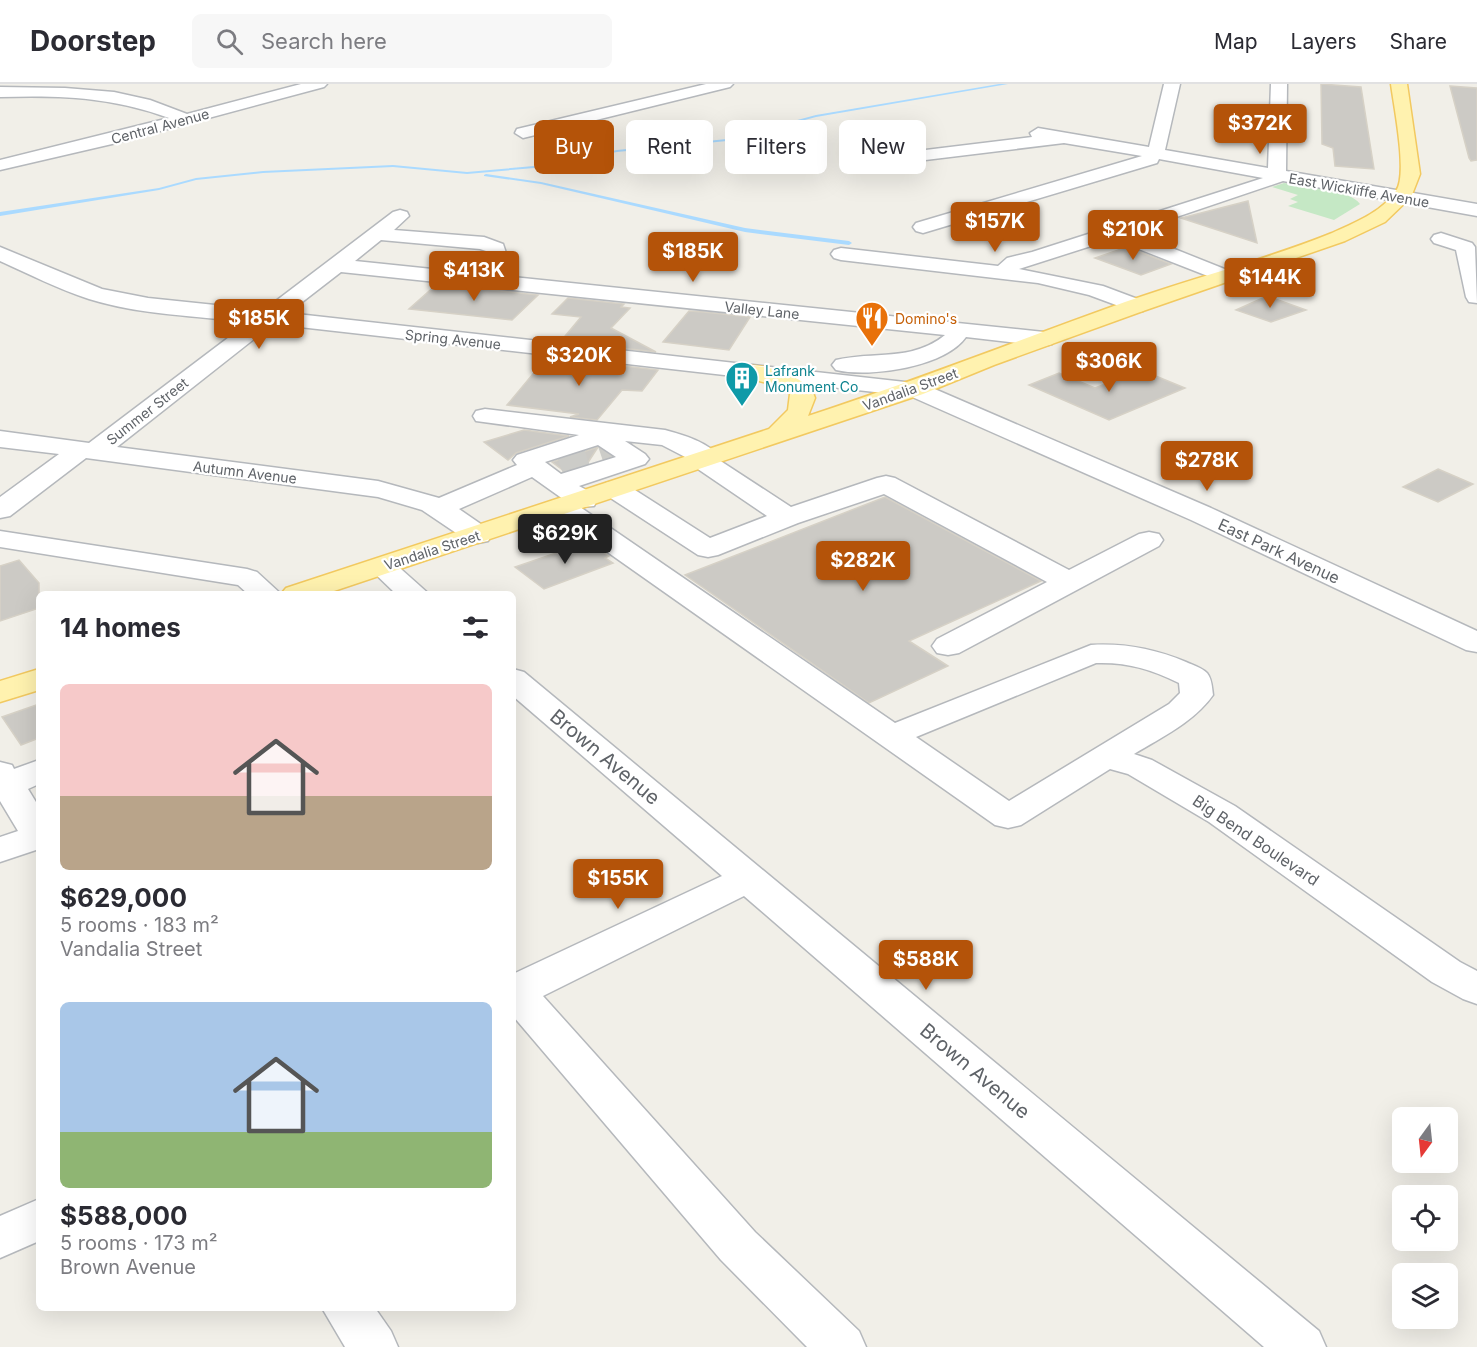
<!DOCTYPE html>
<html lang="en">
<head>
<meta charset="utf-8">
<style>
	:root { --surface:#fff; --page:#f7f7f7; --text:#2b2b33; --muted:#7c7c81; --line:#e1e1e2; --accent:#b45309 }
	body { margin:0; font-family:Inter,sans-serif; background:var(--page); color:var(--text); height:100vh; display:flex; flex-direction:column; font-size:22px; white-space:nowrap }
	* { box-sizing:border-box; margin:0 }
	p { font-size:20px; color:var(--muted) }
	.icon { flex:none; width:33px; height:33px; fill:none; stroke:currentColor; stroke-width:2; stroke-linecap:round; stroke-linejoin:round }
	.map { position:relative; flex:1; overflow:hidden }
	.panel { position:absolute; left:36px; top:507px; width:480px; height:720px; display:flex; flex-direction:column; background:var(--surface); border-radius:9px; box-shadow:0 6px 24px #0002 }
	.panel>* { flex:none }
	.top-card { position:absolute; left:534px; top:36px; width:570px; height:54px; display:flex; gap:12px }
	.needle { width:39px; rotate:195deg }
	.buttons { position:absolute; left:1392px; top:1023px; display:grid; gap:12px }
	.buttons a { display:grid; place-items:center; width:66px; height:66px; border-radius:9px; background:var(--surface); box-shadow:0 6px 24px #0002; font-size:30px }
	.price { position:absolute; translate:-50% -51px; padding:0 14px; border-radius:6px; background:var(--accent); color:#fff; font-size:20px; line-height:39px; filter:drop-shadow(0 2px 3px #0008) }
	.price::after { content:''; position:absolute; left:50%; top:36px; width:18px; height:14px; margin-left:-9px; background:inherit; clip-path:polygon(0 0,100% 0,50% 100%) }
	.price.on { background:#222; color:#fff }
	ul { padding:0; list-style:none }
	li { display:grid; align-content:center; gap:12px; height:318px; padding:0 24px }
	li span { display:grid; place-items:center; height:186px; border-radius:9px; color:#555 }
	li>.icon { margin-inline-start:auto }
	span .icon { width:108px; height:108px; fill:#fffc; stroke-width:1 }
	li b { font-size:26px }
	h2 { display:flex; justify-content:space-between; align-items:center; height:72px; padding:0 24px; font-size:26px }
	.tag { padding:0 21px; border-radius:9px; background:var(--surface); box-shadow:0 6px 24px #0002; font-size:21px; line-height:54px }
	.tag.on { background:var(--accent); color:#fff }
	header { display:flex; align-items:center; gap:36px; box-sizing:border-box; height:84px; padding:0 30px; background:var(--surface); border-bottom:2px solid var(--line) }
	header strong { font-size:28px }
	nav { display:flex; gap:33px; margin-inline-start:auto; font-size:21px }
	.search { width:420px; height:54px; background:var(--page); display:flex; align-items:center; gap:15px; box-sizing:border-box; padding:0 21px; border-radius:9px; color:var(--muted); font-size:22px }
	.map>svg:first-child { display:block }
	.green { fill:#c5e8c5 }
	.lines { fill:none; stroke-linecap:round; stroke-linejoin:round }
	.stream { fill:#aadaff; fill-rule:evenodd }
	.building { fill:#cccac5; stroke:#d6d1c6; stroke-width:1.5 }
	.minor-tunnel { stroke:#ccccc8; stroke-width:28; stroke-dasharray:28 14; stroke-linecap:butt }
	.minor-casing { stroke:#b5b8bc; stroke-width:3 }
	.major-casing { stroke:#f2c960; stroke-width:3 }
	.minor { fill:#fff; fill-rule:evenodd }
	.major { fill:#fff2af; fill-rule:evenodd }
	.labels { text-anchor:middle; dominant-baseline:central; stroke-width:4.5; stroke-linejoin:round; paint-order:stroke }
	.far-street-label { font-size:14px; fill:#5f6368; stroke:#fff }
	.far-food-label { font-size:14px; fill:#c56008; stroke:#fff; text-anchor:start }
	.far-culture-label { font-size:14px; fill:#0d838f; stroke:#fff; text-anchor:start }
	.street-label { font-size:16px; fill:#5f6368; stroke:#fff }
	.near-street-label { font-size:20px; fill:#5f6368; stroke:#fff }
</style>
</head>
<body>
<header>
<strong>Doorstep</strong>
<div class="search"><svg class="icon" aria-label="search" viewBox="0 0 24 24"><circle cx="10" cy="10" r="6"/><path d="M15 15l6 6"/></svg>Search here</div>
<nav><a>Map</a><a>Layers</a><a>Share</a></nav>
</header>
<div class="map">
<svg width="1477" height="1263" viewBox="0 0 1477 1263">
	<rect width="100%" height="100%" fill="#f1efe8"/>
	<path class="green" d="M 1284,99 C 1302,102 1350,105 1360,120 L 1334,136 L 1288,122 L 1298,118 L 1290,115 L 1298,111 L 1272,103 Z"/>
	<g class="lines">
		<g class="stream">
			<path d="M 999,0 L 1008,0 L 816,33 L 727,57 L 617,68 L 534,84 L 467,90 L 393,83 L 263,89 L 196,96 L 159,106 L 0,132 L 0,128 L 159,104 L 196,94 L 263,87 L 393,81 L 467,88 L 534,82 L 617,66 L 727,55 L 816,31 Z"/>
			<path d="M 486,90 L 541,98 L 745,144 L 849,157 L 852,159 L 849,161 L 745,148 L 541,100 L 484,92 L 484,91 Z"/>
		</g>
	</g>
	<g class="building">
		<path d="M 1321,0 L 1361,3 L 1374,85 L 1335,82 L 1333,64 L 1322,60 Z"/>
		<path d="M 1450,2 L 1477,4 L 1477,76 L 1471,77 L 1469,74 Z"/>
		<path d="M 1248,117 L 1257,159 L 1181,134 Z"/>
		<path d="M 1127,163 L 1171,180 L 1141,191 L 1095,174 Z"/>
		<path d="M 437,200 L 538,211 L 512,236 L 409,225 Z"/>
		<path d="M 1267,212 L 1306,226 L 1271,238 L 1236,226 Z"/>
		<path d="M 568,214 L 624,220 L 621,223 L 630,224 L 611,244 L 656,268 L 561,257 L 581,233 L 552,230 Z"/>
		<path d="M 689,227 L 704,228 L 750,233 L 729,266 L 663,258 Z"/>
		<path d="M 547,273 L 658,286 L 642,307 L 622,306 L 597,336 L 570,333 L 579,330 L 507,321 Z"/>
		<path d="M 1141,286 L 1185,304 L 1109,336 L 1029,301 L 1059,289 L 1095,304 Z"/>
		<path d="M 524,346 L 569,352 L 516,369 L 508,376 L 484,358 Z"/>
		<path d="M 598,363 L 587,380 L 564,387 L 552,378 Z"/>
		<path d="M 1438,385 L 1473,400 L 1438,418 L 1403,403 Z"/>
		<path d="M 885,413 L 1041,497 L 909,557 L 948,582 L 869,619 L 685,491 Z"/>
		<path d="M 588,458 L 609,472 L 605,474 L 613,479 L 544,505 L 515,483 Z"/>
		<path d="M 19,476 L 39,499 L 39,524 L 0,537 L 0,482 Z"/>
		<path d="M 39,620 L 39,654 L 21,661 L 2,633 Z"/>
	</g>
	<g class="lines">
		<path class="minor-tunnel" d="M 561,384 L 614,366"/>
		<defs>
			<g id="minor">
				<path d="M 301,0 L 327,0 L 324,3 L 112,60 L 0,86 L 0,76 L 169,34 C 112,13 60,11 0,13 L 0,3 L 65,4 L 114,8 L 150,16 L 187,30 Z"/>
				<path d="M 706,0 L 733,0 L 730,3 L 523,54 L 515,49 L 517,45 Z"/>
				<path d="M 1164,0 L 1180,0 L 1165,66 L 1268,84 L 1271,0 L 1287,0 L 1286,87 L 1477,120 L 1477,132 L 1283,97 L 1132,148 L 1232,188 L 1235,192 L 1232,196 L 1225,198 L 1218,196 L 1113,155 L 1019,185 L 1103,202 L 1143,217 L 1146,222 L 1143,227 L 1135,228 L 1089,211 L 1038,199 L 841,176 L 834,174 L 831,170 L 834,166 L 841,164 L 998,182 L 1007,174 L 1032,168 L 1263,94 L 1159,75 L 1157,79 L 923,149 L 916,147 L 913,143 L 916,139 L 1142,72 L 1064,59 L 876,82 L 870,81 L 867,77 L 870,73 L 876,72 L 1032,53 L 1030,49 L 1038,44 L 1149,63 Z"/>
				<path d="M 400,126 L 407,128 L 409,132 L 394,146 L 484,153 L 503,160 L 506,169 L 483,190 L 1044,248 L 1052,250 L 1055,255 L 1052,260 L 1044,262 L 966,253 C 945,283 870,294 836,286 L 832,281 L 836,276 C 873,267 912,278 945,251 L 341,188 L 288,229 L 923,300 L 1211,424 L 1477,547 L 1477,568 L 1466,566 L 1191,436 L 910,312 L 273,240 L 117,363 L 378,397 L 439,414 L 517,381 L 513,376 L 517,371 L 579,351 L 476,337 L 473,332 L 476,327 L 485,325 L 665,346 C 683,351 709,358 720,374 L 719,376 L 791,423 L 877,394 L 886,392 L 895,394 L 1069,486 L 1139,450 L 1149,448 L 1159,450 L 1163,456 L 1159,462 L 959,569 L 948,571 L 937,569 L 932,562 L 937,555 L 1047,498 L 884,410 L 798,439 L 718,471 L 708,473 L 698,471 L 606,411 L 602,405 L 606,399 L 615,397 L 624,399 L 710,454 L 767,432 L 692,381 L 689,375 L 662,361 L 625,357 L 645,370 L 649,375 L 645,380 L 579,402 L 594,410 L 597,416 L 594,422 L 580,423 L 895,639 L 1091,561 C 1125,559 1155,565 1186,578 C 1193,581 1202,584 1207,589 C 1212,595 1212,604 1213,611 C 1194,638 1162,653 1134,670 L 1152,676 L 1235,722 L 1460,878 L 1477,887 L 1477,920 L 1463,915 L 1432,898 L 1209,738 L 1128,690 L 1110,685 L 1021,741 L 1008,744 L 995,741 L 552,429 L 548,423 L 552,417 L 563,415 L 532,393 L 459,425 L 488,445 L 492,451 L 488,457 L 478,459 L 468,457 L 422,426 L 378,413 L 86,374 L 10,432 L 0,434 L 0,413 L 59,370 L 0,363 L 0,347 L 89,359 L 249,238 C 197,232 140,231 89,215 C 58,205 29,190 0,177 L 0,163 L 102,205 L 148,214 L 264,226 L 393,128 ZM 381,156 L 480,165 L 486,167 L 461,188 L 355,177 ZM 598,361 L 616,373 L 561,390 L 545,378 ZM 1096,579 C 1127,578 1151,585 1179,599 L 1180,609 L 1169,620 L 1009,717 L 916,653 Z"/>
				<path d="M 1441,149 L 1472,159 L 1475,163 L 1477,219 L 1469,218 L 1466,213 L 1456,166 L 1434,159 L 1431,155 L 1434,151 Z"/>
				<path d="M 0,447 L 247,485 L 257,488 L 281,510 L 248,510 L 238,501 L 0,463 Z"/>
				<path d="M 382,474 L 392,477 L 429,510 L 396,510 L 368,483 L 372,477 Z"/>
				<path d="M 513,585 L 524,588 L 1319,1247 L 1326,1263 L 1264,1263 L 744,812 L 543,912 L 755,1148 L 859,1247 L 866,1263 L 807,1263 L 721,1176 L 513,932 L 513,890 L 722,792 L 513,612 Z"/>
				<path d="M 39,676 L 39,700 L 28,705 L 39,723 L 39,765 L 0,778 L 0,753 L 18,747 L 0,717 L 0,678 L 12,681 L 14,685 Z"/>
				<path d="M 39,1115 L 39,1157 L 0,1174 L 0,1132 Z"/>
				<path d="M 322,1224 L 375,1224 L 391,1247 L 398,1263 L 345,1263 Z"/>
			</g>
			<g id="major">
				<path d="M 1391,0 L 1407,0 L 1420,90 L 1411,113 L 1385,138 L 1345,157 L 1143,227 L 994,281 L 923,310 L 325,510 L 281,510 L 286,504 L 769,345 L 788,326 L 790,310 L 775,301 L 743,293 L 739,288 L 743,283 C 762,278 809,292 815,314 L 808,332 C 915,297 1019,256 1125,218 C 1192,194 1266,176 1332,149 C 1354,139 1382,128 1396,107 C 1408,91 1394,23 1391,0 Z"/>
				<path d="M 39,585 L 39,606 L 0,618 L 0,597 Z"/>
			</g>
		</defs>
		<use href="#minor" class="minor-casing"/>
		<use href="#major" class="major-casing"/>
		<use href="#minor" class="minor"/>
		<use href="#major" class="major"/>
	</g>
	<defs>
		<symbol id="restaurant-pin" viewBox="-11 -11 22 30"><path d="M0 17L-7.5 6A9.5 9.5 0 1 1 7.5 6Z" fill="#e8710a" stroke="#fff"/><path d="M-5-6h1v4h1v-4h1v4h1v-4h1v5L-1.5 .5V6h-2V.5L-5-1ZM5-6V6H3V1.5H1.5Q1.5-4 5-6Z" fill="#fff"/></symbol>
		<symbol id="building-pin" viewBox="-11 -11 22 30"><path d="M0 17L-7.5 6A9.5 9.5 0 1 1 7.5 6Z" fill="#0f9aa8" stroke="#fff"/><path d="M-4-6H4V6H1V3H-1V6H-4ZM-2.5-4.3h1.7v1.8h-1.7ZM.8-4.3h1.7v1.8H.8ZM-2.5-1h1.7V.8h-1.7ZM.8-1h1.7V.8H.8Z" fill="#fff"/></symbol>
	</defs>
	<g fill-rule="evenodd">
		<use href="#restaurant-pin" x="853" y="215" width="38" height="52"/>
		<use href="#building-pin" x="723" y="275" width="38" height="52"/>
	</g>
	<g class="labels">
		<g class="far-street-label">
			<text transform="translate(160 42) rotate(-15)">Central Avenue</text>
			<text transform="translate(1359 106) rotate(10)">East Wickliffe Avenue</text>
			<text transform="translate(762 226) rotate(6)">Valley Lane</text>
			<text transform="translate(453 255) rotate(6)">Spring Avenue</text>
			<text transform="translate(910 305) rotate(-20)">Vandalia Street</text>
			<text transform="translate(147 327) rotate(-38)">Summer Street</text>
			<text transform="translate(245 388) rotate(7)">Autumn Avenue</text>
			<text transform="translate(432 466) rotate(-18)">Vandalia Street</text>
		</g>
		<g class="far-food-label">
			<text x="895" y="234">Domino's</text>
		</g>
		<g class="far-culture-label">
			<text x="765" y="286">Lafrank<tspan x="765" dy="16">Monument Co</tspan></text>
		</g>
		<g class="street-label">
			<text transform="translate(1279 467) rotate(25)">East Park Avenue</text>
			<text transform="translate(1256 756) rotate(34)">Big Bend Boulevard</text>
		</g>
		<g class="near-street-label">
			<text transform="translate(605 673) rotate(40)">Brown Avenue</text>
			<text transform="translate(975 987) rotate(40)">Brown Avenue</text>
		</g>
	</g>
</svg>
<div class="buttons">
<a><svg class="needle" viewBox="-14 -14 28 28"><path d="M0-13l5 13h-10z" fill="#e53935"/><path d="M0 13l5-13h-10z" fill="#7c7c81"/></svg></a>
<a><svg class="icon" aria-label="locate" viewBox="0 0 24 24"><circle cx="12" cy="12" r="6"/><path d="M12 2v4M12 18v4M2 12h4M18 12h4"/></svg></a>
<a><svg class="icon" aria-label="layers" viewBox="0 0 24 24"><path d="M12 4l9 5-9 5-9-5zM3 14l9 5 9-5"/></svg></a>
</div>
<b class="price" style="left:1260px;top:71px">$372K</b>
<b class="price" style="left:995px;top:169px">$157K</b>
<b class="price" style="left:1133px;top:177px">$210K</b>
<b class="price" style="left:693px;top:199px">$185K</b>
<b class="price" style="left:474px;top:218px">$413K</b>
<b class="price" style="left:1270px;top:225px">$144K</b>
<b class="price" style="left:259px;top:266px">$185K</b>
<b class="price" style="left:579px;top:303px">$320K</b>
<b class="price" style="left:1109px;top:309px">$306K</b>
<b class="price" style="left:1207px;top:408px">$278K</b>
<b class="price on" style="left:565px;top:481px">$629K</b>
<b class="price" style="left:863px;top:508px">$282K</b>
<b class="price" style="left:618px;top:826px">$155K</b>
<b class="price" style="left:926px;top:907px">$588K</b>
<div class="top-card">
<a class="tag on">Buy</a>
<a class="tag">Rent</a>
<a class="tag">Filters</a>
<a class="tag">New</a>
</div>
<section class="panel">
<h2>14 homes<svg class="icon" aria-label="filters" viewBox="0 0 24 24"><path d="M4 7h16M4 17h16"/><circle cx="9" cy="7" r="2"/><circle cx="15" cy="17" r="2"/></svg></h2>
<ul>
<li><span style="background:linear-gradient(#f6c9c9 60%,#b9a48a 0)"><svg class="icon" aria-label="home" viewBox="0 0 24 24"><path d="M3 11l9-7 9 7M6 9v11h12V9"/></svg></span><div><b>$629,000</b><p>5 rooms · 183 m²</p><p>Vandalia Street</p></div></li>
<li><span style="background:linear-gradient(#a9c7e8 70%,#8fb573 0)"><svg class="icon" aria-label="home" viewBox="0 0 24 24"><path d="M3 11l9-7 9 7M6 9v11h12V9"/></svg></span><div><b>$588,000</b><p>5 rooms · 173 m²</p><p>Brown Avenue</p></div></li>
</ul>
</section>
</div>
</body>
</html>
